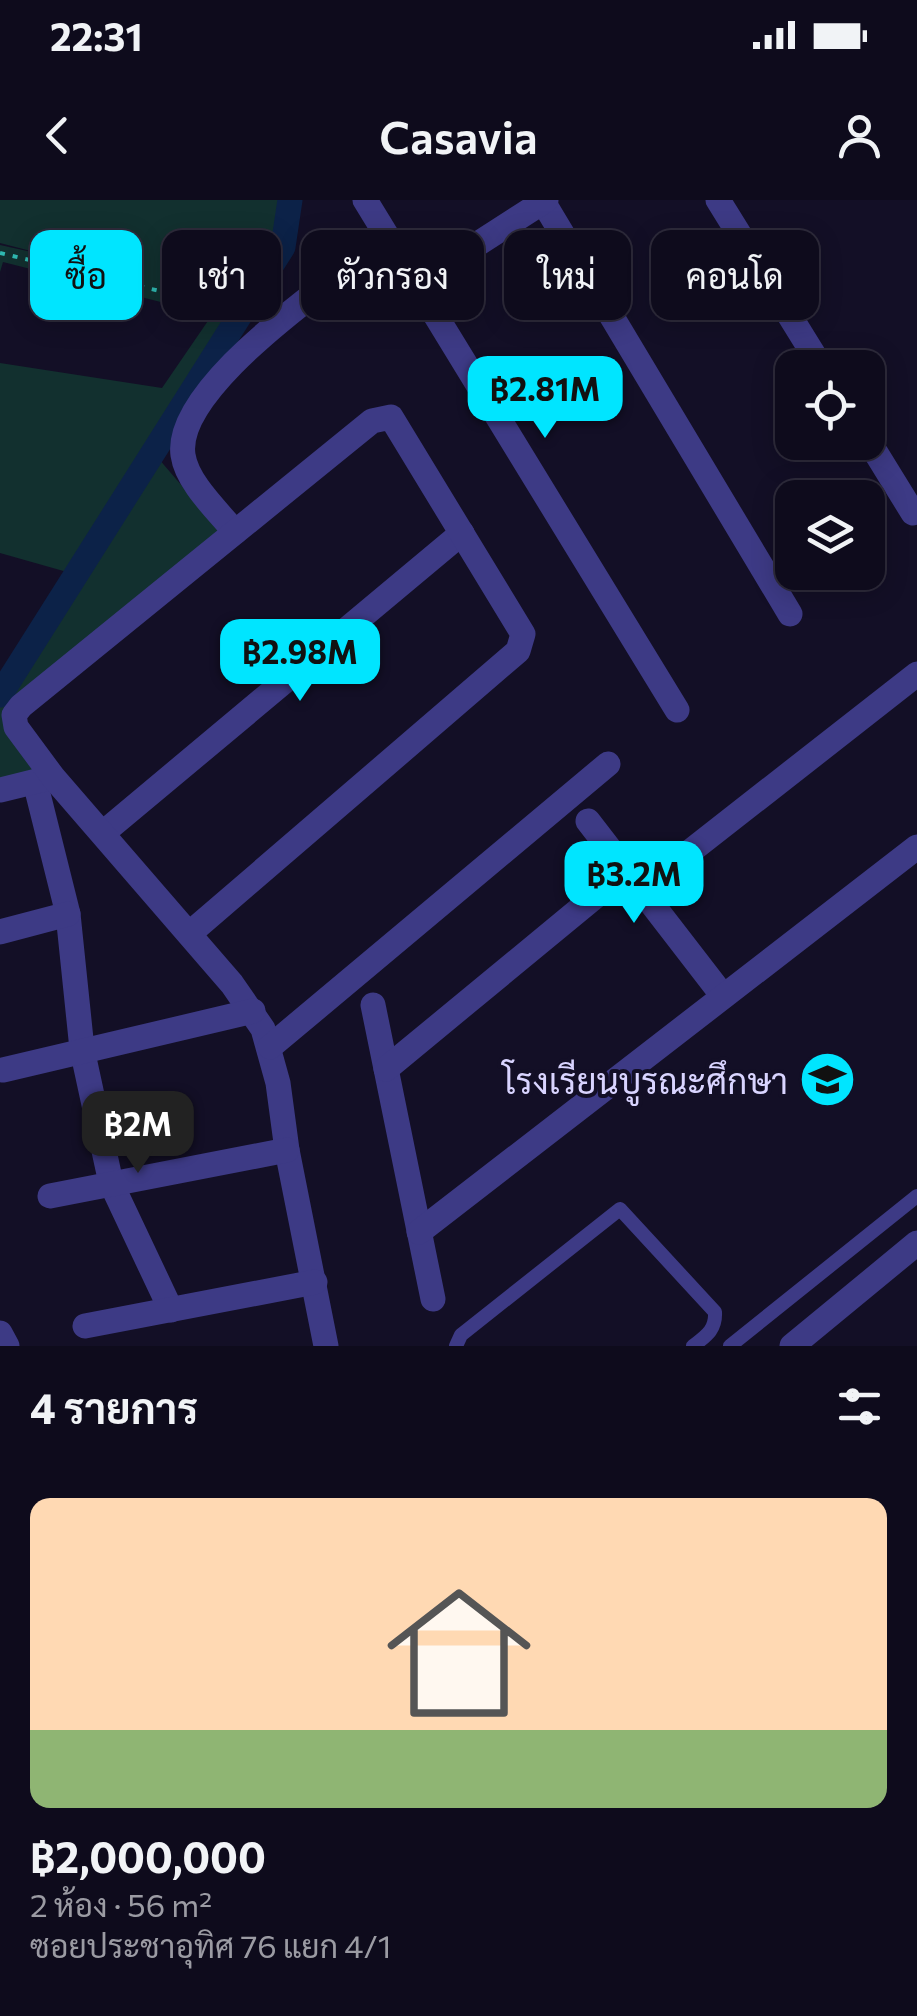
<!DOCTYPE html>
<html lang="th">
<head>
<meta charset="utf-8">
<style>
	:root { --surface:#0e0b1c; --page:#1c1929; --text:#f1f3f6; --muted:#9b9ba3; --line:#2e2b3b; --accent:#00e5ff }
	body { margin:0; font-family:Commissioner,Sarabun,sans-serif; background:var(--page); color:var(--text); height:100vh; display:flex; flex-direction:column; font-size:38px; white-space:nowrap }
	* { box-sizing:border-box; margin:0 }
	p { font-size:32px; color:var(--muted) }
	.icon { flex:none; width:55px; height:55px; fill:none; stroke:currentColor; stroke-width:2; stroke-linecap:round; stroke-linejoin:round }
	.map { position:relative; height:1146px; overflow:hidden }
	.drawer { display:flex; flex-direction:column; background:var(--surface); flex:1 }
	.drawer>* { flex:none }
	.top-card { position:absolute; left:30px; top:30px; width:858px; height:90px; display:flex; gap:20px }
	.buttons { position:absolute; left:775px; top:150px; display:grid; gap:20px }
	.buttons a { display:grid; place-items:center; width:110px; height:110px; border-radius:20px; background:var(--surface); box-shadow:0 5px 25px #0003,0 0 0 2px var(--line); font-size:50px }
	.price { position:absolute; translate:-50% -85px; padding:0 22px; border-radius:20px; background:var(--accent); color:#111; font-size:32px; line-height:65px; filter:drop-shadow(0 2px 5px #0008) }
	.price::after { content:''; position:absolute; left:50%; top:60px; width:30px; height:22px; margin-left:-15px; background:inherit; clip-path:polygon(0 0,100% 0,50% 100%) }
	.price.current { background:#222; color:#fff }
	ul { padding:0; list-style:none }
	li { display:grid; align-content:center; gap:20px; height:530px; padding:0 30px }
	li+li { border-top:2px solid var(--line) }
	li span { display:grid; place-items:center; height:310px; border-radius:20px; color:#555 }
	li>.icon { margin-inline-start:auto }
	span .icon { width:180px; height:180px; fill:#fffc; stroke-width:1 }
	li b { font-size:42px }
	h2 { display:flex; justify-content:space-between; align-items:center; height:120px; padding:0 30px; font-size:42px }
	.pill { padding:0 35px; border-radius:20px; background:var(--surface); box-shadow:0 5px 25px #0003,0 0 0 2px var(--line); font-size:35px; line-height:90px }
	.pill.current { background:var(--accent); color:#111 }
	.status { display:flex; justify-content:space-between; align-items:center; height:70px; padding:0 50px; background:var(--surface); direction:ltr }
	.status svg { height:28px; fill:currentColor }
	header { display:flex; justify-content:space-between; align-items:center; height:130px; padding:0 30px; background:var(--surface); font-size:45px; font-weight:600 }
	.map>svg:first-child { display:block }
	.green { fill:#12302f }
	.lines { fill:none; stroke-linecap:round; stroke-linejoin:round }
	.canal { stroke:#0c2248; stroke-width:25 }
	.path { stroke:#2fb8b0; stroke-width:4; stroke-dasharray:5 8; stroke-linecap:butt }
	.service { stroke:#3d3a85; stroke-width:14 }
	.minor { stroke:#3d3a85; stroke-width:25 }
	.labels { text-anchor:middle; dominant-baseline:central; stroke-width:8; stroke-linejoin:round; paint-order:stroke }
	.poi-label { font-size:35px; fill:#d9d4ff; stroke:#130f26; text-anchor:end }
</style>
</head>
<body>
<div class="status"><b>22:31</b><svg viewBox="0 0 49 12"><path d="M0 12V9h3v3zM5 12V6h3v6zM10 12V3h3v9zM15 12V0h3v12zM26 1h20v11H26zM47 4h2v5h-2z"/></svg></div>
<header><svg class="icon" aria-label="back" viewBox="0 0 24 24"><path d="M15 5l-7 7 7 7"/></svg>Casavia<svg class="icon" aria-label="person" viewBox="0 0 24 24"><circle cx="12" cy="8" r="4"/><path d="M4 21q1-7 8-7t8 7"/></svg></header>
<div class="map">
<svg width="917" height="1146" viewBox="0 0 917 1146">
	<rect width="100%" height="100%" fill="#130f26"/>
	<g class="green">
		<path d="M 0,0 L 284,0 L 279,41 L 152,249 L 67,372 L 0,353 L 0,163 L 162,188 L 212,115 L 3,62 L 0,72 L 0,45 L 50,56 L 0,43 Z"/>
		<path d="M 158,258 L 224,335 L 21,499 L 35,570 L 0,579 L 0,506 Z"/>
	</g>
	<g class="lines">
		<path class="canal" d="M 0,495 L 283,47 L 290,0"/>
		<path class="path" d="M 0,53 L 164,92 L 244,27"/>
		<g class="service">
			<path d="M 456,1146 L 461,1135 L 620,1009 L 715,1112 C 716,1130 706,1136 693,1146"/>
			<path d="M 730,1146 L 917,996"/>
		</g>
		<g class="minor">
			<path d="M 365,0 L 677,510"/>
			<path d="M 542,0 L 790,414"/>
			<path d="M 718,0 L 822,168"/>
			<path d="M 417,83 L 546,0"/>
			<path d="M 868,240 L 913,313"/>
			<path d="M 235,332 C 218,311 187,283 183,255 C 175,199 284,117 323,87"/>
			<path d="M 35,582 L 68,714 L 82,849 L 111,983 L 171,1110"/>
			<path d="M 0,590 L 49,578"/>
			<path d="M 588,621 L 723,796"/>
			<path d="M 103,633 L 462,333"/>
			<path d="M 641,690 L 917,474"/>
			<path d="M 0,732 L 68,714"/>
			<path d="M 189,734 L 518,451 L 523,434 L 391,217 L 372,221 L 21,506 L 14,515 L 16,527 L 53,577 L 232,784 L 263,829 L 278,883 L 287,950 L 326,1146"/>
			<path d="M 373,805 L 433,1099"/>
			<path d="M 270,847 L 608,564"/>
			<path d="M 386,869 L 626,671"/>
			<path d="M 3,870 L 253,811"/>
			<path d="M 50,996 L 287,950"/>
			<path d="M 419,1032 L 917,647"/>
			<path d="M 85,1126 L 315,1082"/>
			<path d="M 0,1133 L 7,1146"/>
			<path d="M 792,1146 L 917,1043"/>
		</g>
	</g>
	<defs>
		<symbol id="school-disc" viewBox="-11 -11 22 22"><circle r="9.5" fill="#00e5ff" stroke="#130f26"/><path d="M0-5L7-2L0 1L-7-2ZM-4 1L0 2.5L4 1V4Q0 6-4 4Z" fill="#111"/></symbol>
	</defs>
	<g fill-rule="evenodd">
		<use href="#school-disc" x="796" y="848" width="63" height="63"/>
	</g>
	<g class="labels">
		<g class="poi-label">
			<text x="788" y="879">โรงเรียนบูรณะศึกษา</text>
		</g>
	</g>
</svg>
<div class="buttons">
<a><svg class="icon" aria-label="locate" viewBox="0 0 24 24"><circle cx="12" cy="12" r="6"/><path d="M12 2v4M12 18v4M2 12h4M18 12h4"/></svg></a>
<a><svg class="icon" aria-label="layers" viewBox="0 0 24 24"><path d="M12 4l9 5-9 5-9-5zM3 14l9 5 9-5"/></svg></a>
</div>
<b class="price" style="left:545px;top:241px">฿2.81M</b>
<b class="price" style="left:300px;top:504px">฿2.98M</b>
<b class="price" style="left:634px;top:726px">฿3.2M</b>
<b class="price current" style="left:138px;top:976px">฿2M</b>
<div class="top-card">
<a class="pill current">ซื้อ</a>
<a class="pill">เช่า</a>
<a class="pill">ตัวกรอง</a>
<a class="pill">ใหม่</a>
<a class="pill">คอนโด</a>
</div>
</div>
<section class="drawer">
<h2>4 รายการ<svg class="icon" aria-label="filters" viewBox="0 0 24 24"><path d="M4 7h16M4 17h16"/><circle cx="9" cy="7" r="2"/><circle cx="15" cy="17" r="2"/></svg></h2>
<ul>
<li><span style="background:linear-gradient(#ffd9b3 75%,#8fb573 0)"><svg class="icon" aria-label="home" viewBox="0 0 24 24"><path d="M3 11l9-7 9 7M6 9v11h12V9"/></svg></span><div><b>฿2,000,000</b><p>2 ห้อง · 56 m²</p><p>ซอยประชาอุทิศ 76 แยก 4/1</p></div></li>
</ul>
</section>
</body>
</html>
